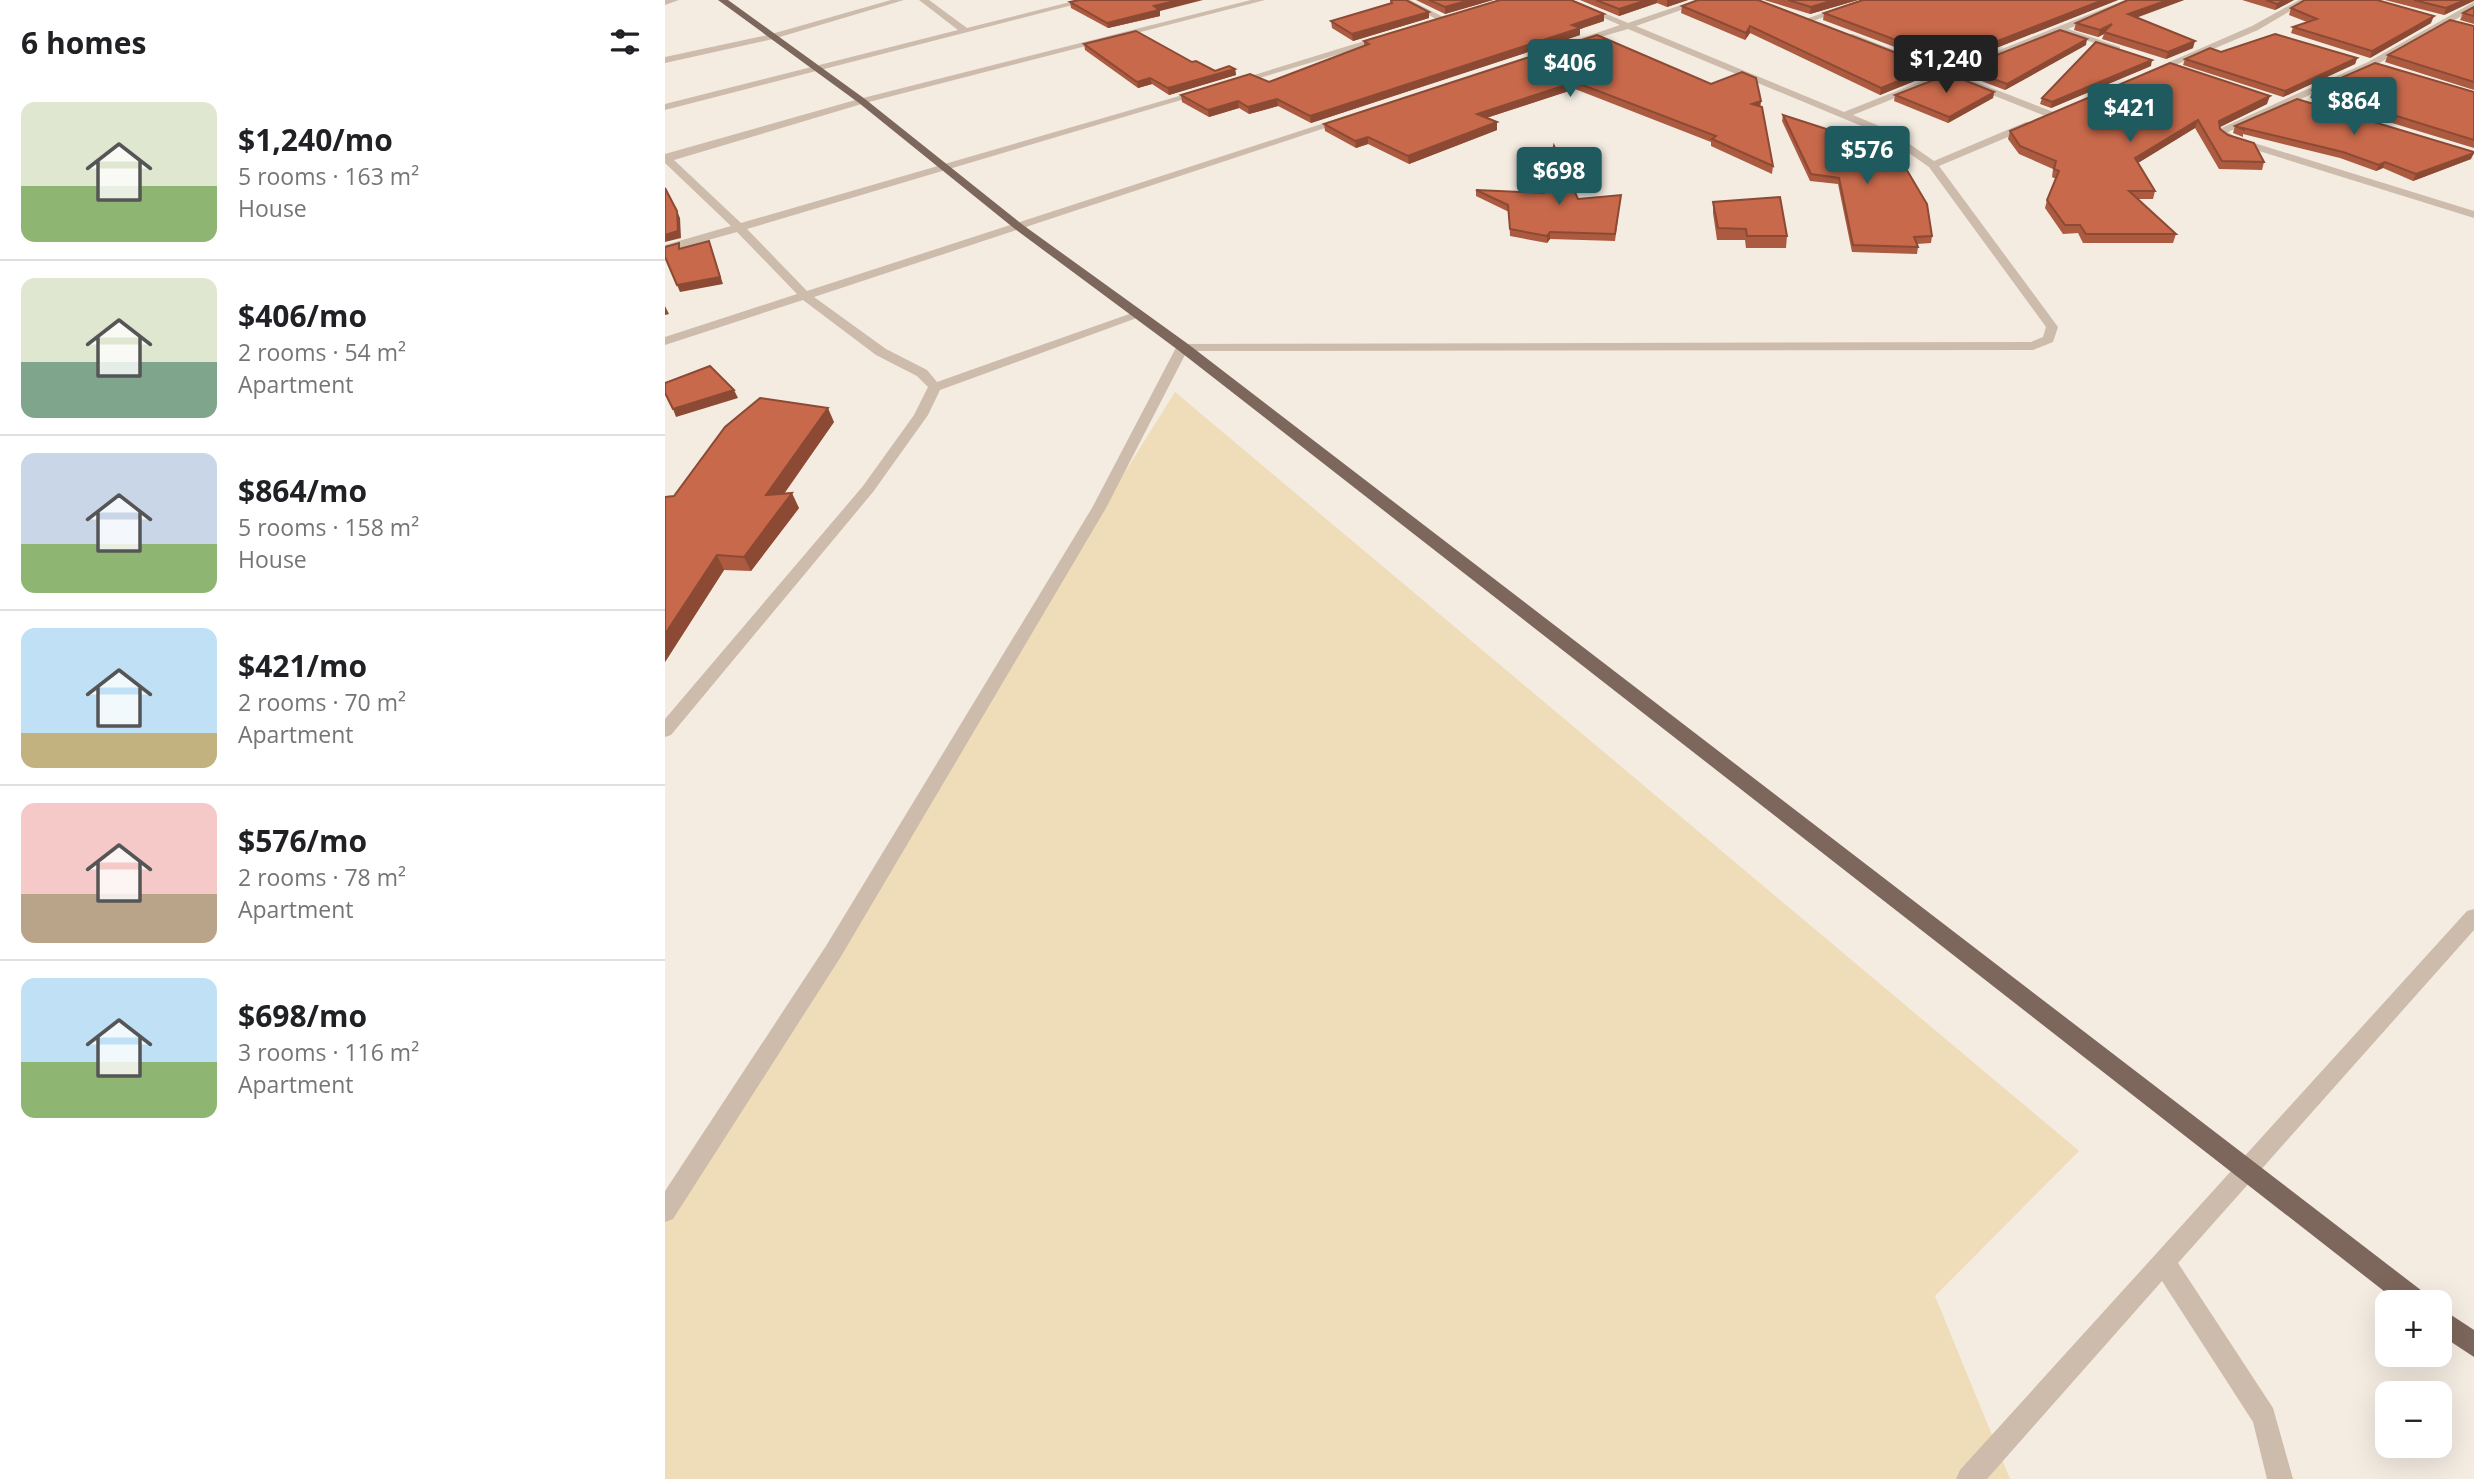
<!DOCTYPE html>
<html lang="en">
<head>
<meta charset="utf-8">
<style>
	:root { --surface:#fff; --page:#f2f2f2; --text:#202124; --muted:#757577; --line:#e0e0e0; --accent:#1f5a5e }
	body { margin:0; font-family:"Open Sans",sans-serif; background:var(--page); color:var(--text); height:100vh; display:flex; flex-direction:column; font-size:26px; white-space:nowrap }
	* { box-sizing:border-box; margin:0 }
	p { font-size:23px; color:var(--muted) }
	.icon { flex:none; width:38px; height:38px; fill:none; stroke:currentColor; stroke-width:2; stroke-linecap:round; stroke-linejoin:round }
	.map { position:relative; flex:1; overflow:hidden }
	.side { display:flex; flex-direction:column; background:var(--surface); width:665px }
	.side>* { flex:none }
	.buttons { position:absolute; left:1710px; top:1290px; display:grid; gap:14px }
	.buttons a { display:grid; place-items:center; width:77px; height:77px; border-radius:14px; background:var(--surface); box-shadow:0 7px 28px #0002; font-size:35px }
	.price { position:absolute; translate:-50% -60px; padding:0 16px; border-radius:7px; background:var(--accent); color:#fff; font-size:23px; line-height:46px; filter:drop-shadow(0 2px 4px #0008) }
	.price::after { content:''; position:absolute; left:50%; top:42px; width:21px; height:16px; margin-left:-10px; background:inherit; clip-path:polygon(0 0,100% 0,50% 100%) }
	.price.on { background:#222; color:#fff }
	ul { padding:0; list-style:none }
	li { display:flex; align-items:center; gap:21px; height:175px; padding:0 21px }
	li+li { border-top:2px solid var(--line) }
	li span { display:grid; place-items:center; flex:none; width:196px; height:140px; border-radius:14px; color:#555 }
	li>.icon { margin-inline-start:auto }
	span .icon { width:84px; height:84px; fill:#fffc; stroke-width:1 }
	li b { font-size:30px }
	h2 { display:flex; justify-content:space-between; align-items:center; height:84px; padding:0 21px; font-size:30px }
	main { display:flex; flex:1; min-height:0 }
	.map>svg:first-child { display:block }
	.sand { fill:#efdcb8 }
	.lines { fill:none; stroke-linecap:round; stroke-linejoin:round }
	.minor { fill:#cdbbac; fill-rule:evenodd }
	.major { fill:#7d675c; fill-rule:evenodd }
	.wall { fill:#ac5a40 }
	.shaded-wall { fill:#8c4a34 }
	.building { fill:#c8694b; stroke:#8c4a34; stroke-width:2 }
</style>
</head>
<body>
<main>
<section class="side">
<h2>6 homes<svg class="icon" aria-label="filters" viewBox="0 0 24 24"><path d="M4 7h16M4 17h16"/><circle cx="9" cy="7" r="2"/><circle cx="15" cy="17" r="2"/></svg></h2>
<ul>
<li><span style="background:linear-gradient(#dfe7d0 60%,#8fb573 0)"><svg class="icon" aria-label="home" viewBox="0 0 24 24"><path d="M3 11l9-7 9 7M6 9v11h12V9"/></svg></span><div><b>$1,240/mo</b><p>5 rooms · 163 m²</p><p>House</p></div></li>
<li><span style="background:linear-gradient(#dfe7d0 60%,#7fa58c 0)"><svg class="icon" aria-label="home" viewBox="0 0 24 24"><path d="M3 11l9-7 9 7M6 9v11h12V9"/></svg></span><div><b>$406/mo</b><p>2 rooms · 54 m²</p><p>Apartment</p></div></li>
<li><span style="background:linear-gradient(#c9d6e8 65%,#8fb573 0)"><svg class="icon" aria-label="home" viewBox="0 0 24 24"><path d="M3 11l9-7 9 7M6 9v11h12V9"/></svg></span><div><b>$864/mo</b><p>5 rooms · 158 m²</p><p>House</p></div></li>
<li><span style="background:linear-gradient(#bfe0f5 75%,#c2b280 0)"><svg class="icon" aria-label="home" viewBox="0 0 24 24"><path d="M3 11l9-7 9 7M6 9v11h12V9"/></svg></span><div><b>$421/mo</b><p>2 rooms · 70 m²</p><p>Apartment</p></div></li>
<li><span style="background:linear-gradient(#f6c9c9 65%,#b9a48a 0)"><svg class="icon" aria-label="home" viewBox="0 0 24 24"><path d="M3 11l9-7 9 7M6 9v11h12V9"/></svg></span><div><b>$576/mo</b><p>2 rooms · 78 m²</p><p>Apartment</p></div></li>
<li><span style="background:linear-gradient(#bfe0f5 60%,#8fb573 0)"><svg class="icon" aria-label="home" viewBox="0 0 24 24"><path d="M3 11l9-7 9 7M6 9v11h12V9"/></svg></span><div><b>$698/mo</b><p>3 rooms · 116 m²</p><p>Apartment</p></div></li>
</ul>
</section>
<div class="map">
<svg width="1809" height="1479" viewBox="0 0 1809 1479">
	<rect width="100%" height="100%" fill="#f4ebe1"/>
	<path class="sand" d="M 510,392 L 1414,1151 L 1270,1296 L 1345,1479 L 0,1479 L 0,1208 Z"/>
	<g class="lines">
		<g class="minor">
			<path d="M 0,0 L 14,0 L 0,5 Z"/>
			<path d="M 226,0 L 239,0 L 108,39 L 0,63 L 0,57 L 103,35 Z"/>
			<path d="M 254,0 L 264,0 L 302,28 L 413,0 L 427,0 L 0,110 L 0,104 L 293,30 Z"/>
			<path d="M 586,0 L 600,0 L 200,103 L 9,160 L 76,223 L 535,90 L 543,92 L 82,229 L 142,291 L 678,117 L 687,119 L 149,297 L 221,349 L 262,370 L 272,382 L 470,312 L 474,311 L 480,315 L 275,390 L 263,415 L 208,492 L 6,735 L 0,737 L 0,719 L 198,486 L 249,415 L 263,387 L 252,376 L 211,355 L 138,300 L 0,345 L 0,337 L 132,294 L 72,232 L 0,252 L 0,245 L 66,226 L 0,163 L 0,154 L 194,99 Z"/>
			<path d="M 734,0 L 745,0 L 784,20 L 777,22 Z"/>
			<path d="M 897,0 L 908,0 L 963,23 L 1031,0 L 1044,0 L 971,26 L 1179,112 L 1274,74 L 1182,38 L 1182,34 L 1188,34 L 1282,71 L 1460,0 L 1472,0 L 1403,29 L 1455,47 L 1455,51 L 1395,32 L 1291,74 L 1391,113 L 1391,117 L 1383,117 L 1282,77 L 1188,115 L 1226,131 L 1269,161 L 1361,122 L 1369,122 L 1369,126 L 1274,166 L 1393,327 L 1388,342 L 1368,350 L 522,351 L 441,508 L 175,958 L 8,1219 L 0,1222 L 0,1191 L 161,946 L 427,508 L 513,344 L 1366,342 L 1378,337 L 1381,327 L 1264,167 L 1218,135 L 963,29 L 908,45 L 908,41 L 955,25 Z"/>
			<path d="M 1195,0 L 1208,0 L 1145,22 L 1138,20 Z"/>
			<path d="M 1634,0 L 1644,0 L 1593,30 L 1487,75 L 1479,73 L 1587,26 Z"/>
			<path d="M 1809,2 L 1809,9 L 1709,66 L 1563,132 L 1570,137 L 1809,211 L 1809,218 L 1562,141 L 1554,135 L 1554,129 L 1703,62 Z"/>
			<path d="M 722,34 L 727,37 L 725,39 L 571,85 L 563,83 Z"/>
			<path d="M 1809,909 L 1809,930 L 1513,1263 L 1608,1408 L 1628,1479 L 1602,1479 L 1588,1422 L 1497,1281 L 1322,1479 L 1291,1479 L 1295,1470 L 1802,911 Z"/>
		</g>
		<g class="major">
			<path d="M 53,0 L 63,0 L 200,99 L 358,225 L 523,344 L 1761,1294 L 1764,1302 L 1733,1302 L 513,350 L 350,229 L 194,103 Z"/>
			<path d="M 1774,1307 L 1809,1330 L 1809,1357 L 1774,1334 Z"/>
		</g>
	</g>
	<g class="wall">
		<path d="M 725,0 L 741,0 L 764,18 L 688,41 L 667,28 L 666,21 L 726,4 Z"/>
		<path d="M 751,0 L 828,0 L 780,14 Z"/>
		<path d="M 915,0 L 1023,0 L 1002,7 L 992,3 L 954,16 Z"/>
		<path d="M 1099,0 L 1193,0 L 1145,14 Z"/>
		<path d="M 1198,0 L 1453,0 L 1283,67 L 1158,20 L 1159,13 Z"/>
		<path d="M 1463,0 L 1519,0 L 1471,18 L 1528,48 L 1501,59 L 1437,39 L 1439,34 L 1433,37 L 1409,30 L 1411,23 Z"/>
		<path d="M 1577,0 L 1629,0 L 1610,10 Z"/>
		<path d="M 1720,0 L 1809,0 L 1779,15 Z"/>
		<path d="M 405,2 L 495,11 L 495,16 L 443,28 L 406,8 Z"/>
		<path d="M 1017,6 L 1268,67 L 1267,74 L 1215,95 L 1085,33 L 1080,40 L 1016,13 Z"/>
		<path d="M 1809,7 L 1809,24 L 1795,20 L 1798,13 Z"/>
		<path d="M 1626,8 L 1766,23 L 1705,58 L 1626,33 L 1628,27 L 1642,22 L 1624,15 Z"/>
		<path d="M 939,14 L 939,21 L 915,29 L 915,35 L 646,123 L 613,106 L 584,114 L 574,108 L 544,117 L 517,102 L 516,95 L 604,82 L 699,46 L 699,41 Z"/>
		<path d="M 1809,26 L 1809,90 L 1720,62 L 1723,55 Z"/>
		<path d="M 932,35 L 1046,84 L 1096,101 L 1095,106 L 1108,166 L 1107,174 L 1046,146 L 1046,142 L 910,89 L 821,118 L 832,122 L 832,130 L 744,164 L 703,144 L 691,148 L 660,131 L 659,124 Z"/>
		<path d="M 419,44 L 527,62 L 550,71 L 570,69 L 571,75 L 504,95 L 487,84 L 473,88 L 420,50 Z"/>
		<path d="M 1421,45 L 1340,90 L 1298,74 L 1299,68 Z"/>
		<path d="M 1556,52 L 1692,58 L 1690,64 L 1618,97 L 1518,65 L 1520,59 Z"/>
		<path d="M 1486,66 L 1386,108 L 1375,104 L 1377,98 Z"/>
		<path d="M 1648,90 L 1809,92 L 1809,148 L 1645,98 Z"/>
		<path d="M 1329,92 L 1328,98 L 1283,123 L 1229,101 L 1230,95 Z"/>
		<path d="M 1602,104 L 1555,127 L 1555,129 L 1599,162 L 1597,170 L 1554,169 L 1530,128 L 1473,163 L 1490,191 L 1488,199 L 1473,199 L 1511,234 L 1508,243 L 1418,243 L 1413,233 L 1398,234 L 1380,208 L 1382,200 L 1391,179 L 1387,177 L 1388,169 L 1354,154 L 1343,139 L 1345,131 Z"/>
		<path d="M 1118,115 L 1267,236 L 1266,243 L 1252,244 L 1253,247 L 1252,254 L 1187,252 L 1173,184 L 1145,181 L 1117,121 Z"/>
		<path d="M 1570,126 L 1806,159 L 1748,181 L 1718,168 L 1711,171 L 1675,158 L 1578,134 L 1578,137 L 1568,133 Z"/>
		<path d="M 811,190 L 913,199 L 956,195 L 950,241 L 885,239 L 882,243 L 845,236 L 844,212 L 811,196 Z"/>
		<path d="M 1048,202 L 1122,236 L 1121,248 L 1081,248 L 1080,240 L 1052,240 L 1048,213 Z"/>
		<path d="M 169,422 L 119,494 L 134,508 L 86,571 L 59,570 L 0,662 L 0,497 L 9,496 Z"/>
	</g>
	<g class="shaded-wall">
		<path d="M 514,0 L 538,0 L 495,11 L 495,16 L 443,28 L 442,23 L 489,6 Z"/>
		<path d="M 805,0 L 828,0 L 780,14 L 780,7 Z"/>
		<path d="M 982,0 L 992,0 L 992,3 L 954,16 L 954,9 Z"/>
		<path d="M 1002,0 L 1023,0 L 1002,7 Z"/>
		<path d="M 1169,0 L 1193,0 L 1145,14 L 1146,7 Z"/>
		<path d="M 1438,0 L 1453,0 L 1283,67 L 1284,60 Z"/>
		<path d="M 1503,0 L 1519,0 L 1461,21 L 1463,14 Z"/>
		<path d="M 1619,0 L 1629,0 L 1610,10 L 1612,4 Z"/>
		<path d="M 1800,0 L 1809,0 L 1809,1 L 1779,15 L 1781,8 Z"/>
		<path d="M 764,12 L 764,18 L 688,41 L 687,34 Z"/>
		<path d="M 939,14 L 939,21 L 915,29 L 915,35 L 646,123 L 645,116 Z"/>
		<path d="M 1769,16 L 1766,23 L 1705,58 L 1707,51 Z"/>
		<path d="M 1447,24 L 1439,32 L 1439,34 L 1433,37 L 1435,30 Z"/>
		<path d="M 1085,26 L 1085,33 L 1080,40 L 1081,33 Z"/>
		<path d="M 1422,39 L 1421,45 L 1340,90 L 1342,84 Z"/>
		<path d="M 1530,41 L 1528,48 L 1501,59 L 1503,52 Z"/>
		<path d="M 1692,58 L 1690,64 L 1618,97 L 1620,91 Z"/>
		<path d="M 1487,60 L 1486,66 L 1386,108 L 1387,102 Z"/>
		<path d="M 1268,67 L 1267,74 L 1215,95 L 1216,88 Z"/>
		<path d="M 570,69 L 571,75 L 504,95 L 503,88 Z"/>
		<path d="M 485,78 L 487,84 L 473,88 L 472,82 Z"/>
		<path d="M 910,82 L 910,89 L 812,121 L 812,114 Z"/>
		<path d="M 1329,92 L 1328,98 L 1283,123 L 1284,117 Z"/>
		<path d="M 1605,96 L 1602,104 L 1551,129 L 1554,121 Z"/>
		<path d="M 612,99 L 613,106 L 584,114 L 583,107 Z"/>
		<path d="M 573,101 L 574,108 L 544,117 L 543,110 Z"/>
		<path d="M 1096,101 L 1095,108 L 1087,104 Z"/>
		<path d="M 1533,120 L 1530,128 L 1468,166 L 1470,158 Z"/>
		<path d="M 832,122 L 832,130 L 744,164 L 743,156 Z"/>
		<path d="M 703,137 L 703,144 L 691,148 L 690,141 Z"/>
		<path d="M 1809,153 L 1806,159 L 1748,181 L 1751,174 Z"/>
		<path d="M 1720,162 L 1718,168 L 1711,171 L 1714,165 Z"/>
		<path d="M 12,211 L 15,218 L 16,238 L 0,242 L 0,235 Z"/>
		<path d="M 885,232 L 885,239 L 882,243 L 882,236 Z"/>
		<path d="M 44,241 L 58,284 L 15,292 L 12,285 Z"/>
		<path d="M 0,306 L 4,314 L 0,315 Z"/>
		<path d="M 69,390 L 73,398 L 11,417 L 8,409 Z"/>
		<path d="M 163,408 L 169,422 L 108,509 L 101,495 Z"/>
		<path d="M 127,493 L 134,508 L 86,571 L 79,557 Z"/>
		<path d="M 52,555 L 59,570 L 0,662 L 0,634 Z"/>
	</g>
	<g class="building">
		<path d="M 414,0 L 514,0 L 489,6 L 494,10 L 442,23 L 405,2 Z"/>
		<path d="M 726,0 L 741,0 L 764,12 L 687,34 L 666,21 L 727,3 Z"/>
		<path d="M 764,0 L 805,0 L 780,7 Z"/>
		<path d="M 835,0 L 906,0 L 939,14 L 907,25 L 915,28 L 645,116 L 612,99 L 583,107 L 573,101 L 543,110 L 516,95 L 585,74 L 604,82 L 704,44 L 699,41 Z"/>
		<path d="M 931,0 L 982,0 L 954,9 Z"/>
		<path d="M 1033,0 L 1093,0 L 1268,67 L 1216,88 L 1085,26 L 1081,33 L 1017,6 Z"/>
		<path d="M 1123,0 L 1169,0 L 1146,7 Z"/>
		<path d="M 1198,0 L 1438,0 L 1284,60 L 1159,13 Z"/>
		<path d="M 1463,0 L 1503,0 L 1463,14 L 1530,41 L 1503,52 L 1439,32 L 1447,24 L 1435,30 L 1411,23 Z"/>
		<path d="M 1601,0 L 1619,0 L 1612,4 Z"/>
		<path d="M 1640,0 L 1712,0 L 1769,16 L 1707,51 L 1628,27 L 1652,19 L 1626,8 Z"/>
		<path d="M 1749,0 L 1800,0 L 1781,8 Z"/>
		<path d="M 1809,7 L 1809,16 L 1798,13 Z"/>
		<path d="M 1785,20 L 1809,26 L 1809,82 L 1723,55 Z"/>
		<path d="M 1395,30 L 1422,39 L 1342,84 L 1299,68 Z"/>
		<path d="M 471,31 L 527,62 L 531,61 L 550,71 L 564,66 L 570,69 L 503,88 L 485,78 L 472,82 L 419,44 Z"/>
		<path d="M 1610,34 L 1692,58 L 1620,91 L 1520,59 L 1545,48 L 1556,52 Z"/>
		<path d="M 932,35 L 1046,84 L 1077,72 L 1091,78 L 1096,101 L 1087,104 L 1097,107 L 1108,166 L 1047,139 L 1051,136 L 910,82 L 812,114 L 832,122 L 743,156 L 703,137 L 690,141 L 659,124 Z"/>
		<path d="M 1431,42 L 1487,60 L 1387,102 L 1377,98 Z"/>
		<path d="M 1505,63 L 1605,96 L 1554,121 L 1555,129 L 1563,135 L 1589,143 L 1599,162 L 1557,161 L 1533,120 L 1470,158 L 1490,191 L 1464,191 L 1511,234 L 1421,234 L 1415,225 L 1400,225 L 1382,200 L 1394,171 L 1389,169 L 1391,161 L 1355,146 L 1345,131 Z"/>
		<path d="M 1710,63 L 1809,92 L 1809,140 L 1648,90 Z"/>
		<path d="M 1284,74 L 1329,92 L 1284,117 L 1230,95 Z"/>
		<path d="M 1632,99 L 1809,152 L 1809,153 L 1751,174 L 1720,162 L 1714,165 L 1678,152 L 1578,128 L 1580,130 L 1570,126 Z"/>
		<path d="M 1118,115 L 1220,148 L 1237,162 L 1262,204 L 1267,236 L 1249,237 L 1253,247 L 1188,245 L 1174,178 L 1146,174 Z"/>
		<path d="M 889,146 L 913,199 L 956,195 L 950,234 L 885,232 L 882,236 L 845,229 L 843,205 L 811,190 L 879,193 Z"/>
		<path d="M 0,188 L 12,211 L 13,231 L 0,235 Z"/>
		<path d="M 1115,197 L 1122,236 L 1082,236 L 1081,229 L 1053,228 L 1048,202 Z"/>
		<path d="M 44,241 L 55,277 L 12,285 L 0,257 L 0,247 L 14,243 L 14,249 Z"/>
		<path d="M 45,366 L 69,390 L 8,409 L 0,393 L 0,383 Z"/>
		<path d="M 95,398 L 163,408 L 101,495 L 127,493 L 79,557 L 52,555 L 0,634 L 0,497 L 9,496 L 60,427 Z"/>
	</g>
</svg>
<div class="buttons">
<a>+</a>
<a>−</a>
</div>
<b class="price on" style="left:1281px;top:95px">$1,240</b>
<b class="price" style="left:905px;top:99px">$406</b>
<b class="price" style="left:1689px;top:137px">$864</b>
<b class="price" style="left:1465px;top:144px">$421</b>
<b class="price" style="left:1202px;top:186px">$576</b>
<b class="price" style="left:894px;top:207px">$698</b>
</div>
</main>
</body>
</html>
